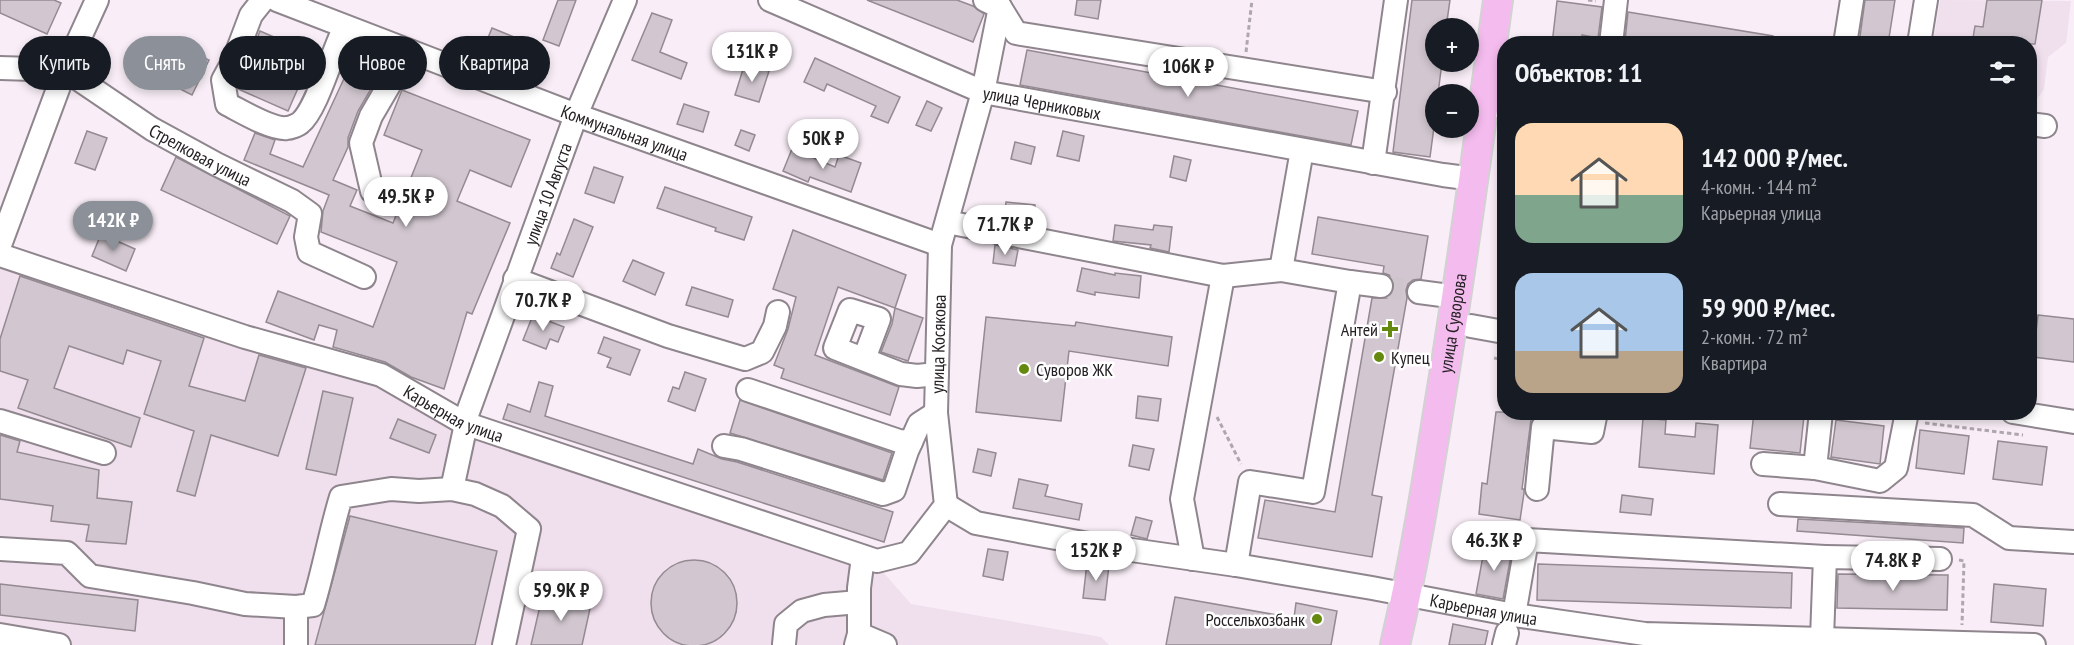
<!DOCTYPE html>
<html lang="ru">
<head>
<meta charset="utf-8">
<style>
	:root { --surface:#171b24; --page:#20242c; --text:#f1f3f6; --muted:#9ea1a6; --accent:#8c9099 }
	body { margin:0; font-family:"PT Sans Narrow",sans-serif; background:var(--page); color:var(--text); height:100vh; display:flex; flex-direction:column; font-size:22px; white-space:nowrap }
	* { box-sizing:border-box; margin:0 }
	p { font-size:20px; color:var(--muted) }
	.icon { flex:none; width:33px; height:33px; fill:none; stroke:currentColor; stroke-width:2; stroke-linecap:round; stroke-linejoin:round }
	.map { position:relative; flex:1; overflow:hidden }
	.details { position:absolute; left:1497px; top:36px; width:540px; height:384px; display:flex; flex-direction:column; background:var(--surface); border-radius:24px; box-shadow:0 3px 9px #0003 }
	.details>* { flex:none }
	.top-card { position:absolute; left:18px; top:36px; width:570px; height:54px; display:flex; gap:12px }
	.controls { position:absolute; left:1425px; top:18px; display:grid; gap:12px }
	.controls a { display:grid; place-items:center; width:54px; height:54px; border-radius:50%; background:var(--surface); box-shadow:0 3px 9px #0003; font-size:30px }
	.price { position:absolute; translate:-50% -51px; padding:0 14px; border-radius:21px; background:#fff; color:#222; font-size:20px; line-height:39px; filter:drop-shadow(0 2px 3px #0008) }
	.price::after { content:''; position:absolute; left:50%; top:36px; width:18px; height:14px; margin-left:-9px; background:inherit; clip-path:polygon(0 0,100% 0,50% 100%) }
	.price.active { background:var(--accent); color:#fff }
	ul { padding:0; list-style:none }
	li { display:flex; align-items:center; gap:18px; height:150px; padding:0 18px }
	li span { display:grid; place-items:center; flex:none; width:168px; height:120px; border-radius:18px; color:#555 }
	li>.icon { margin-inline-start:auto }
	span .icon { width:72px; height:72px; fill:#fffc; stroke-width:1 }
	li b { font-size:26px }
	h2 { display:flex; justify-content:space-between; align-items:center; height:72px; padding:0 18px; font-size:26px }
	.pill { padding:0 21px; border-radius:27px; background:var(--surface); box-shadow:0 3px 9px #0003; font-size:21px; line-height:54px }
	.pill.active { background:var(--accent); color:#fff }
	.map>svg:first-child { display:block }
	.built { fill:#f0dfed }
	.building { fill:#d2c7d0; stroke:#948a92; stroke-width:1.5 }
	.lines { fill:none; stroke-linecap:round; stroke-linejoin:round }
	.minor-tunnel { stroke:#cec5cd; stroke-width:22; stroke-dasharray:22 11; stroke-linecap:butt }
	.minor-casing { stroke:#8e858d; stroke-width:26 }
	.major-casing { stroke:#d3d2d3; stroke-width:32 }
	.path { stroke:#afa7ae; stroke-width:3; stroke-dasharray:4.5 3; stroke-linecap:butt }
	.minor { stroke:#fff; stroke-width:22 }
	.major { stroke:#f4bcee; stroke-width:28 }
	.poi-dot { fill:#65890e; stroke:#fff; stroke-width:2 }
	.labels { text-anchor:middle; dominant-baseline:central; stroke-width:5; stroke-linejoin:round; paint-order:stroke }
	.street-label { font-size:18px; fill:#242023; stroke:#fff }
	.poi-label { font-size:18px; fill:#242023; stroke:#fff; text-anchor:end }
</style>
</head>
<body>
<div class="map">
<svg width="2074" height="645" viewBox="0 0 2074 645">
	<rect width="100%" height="100%" fill="#f9eef7"/>
	<g class="built">
		<path d="M 1940,0 L 2071,1 L 2066,43 L 2048,57 L 2044,89 L 2034,104 L 2030,103 L 2030,44 L 1933,44 Z"/>
		<path d="M 0,258 L 379,379 L 877,565 L 911,604 L 1101,637 L 1109,645 L 0,645 Z"/>
	</g>
	<g class="building">
		<path d="M 0,0 L 54,0 L 61,3 L 47,34 L 0,13 Z"/>
		<path d="M 558,0 L 576,0 L 559,46 L 543,40 Z"/>
		<path d="M 867,0 L 957,0 L 973,6 L 984,14 L 973,42 Z"/>
		<path d="M 1077,0 L 1101,0 L 1098,19 L 1075,15 Z"/>
		<path d="M 1412,0 L 1450,0 L 1446,28 L 1436,28 L 1436,62 L 1442,62 L 1438,94 L 1436,94 L 1436,112 L 1430,157 L 1393,152 Z"/>
		<path d="M 1865,0 L 1895,0 L 1888,44 L 1859,44 Z"/>
		<path d="M 1987,0 L 2042,0 L 2035,44 L 1972,44 L 1975,26 L 1983,27 Z"/>
		<path d="M 1557,1 L 1602,7 L 1598,38 L 1582,35 L 1581,44 L 1552,44 Z"/>
		<path d="M 1628,12 L 1773,36 L 1773,44 L 1643,44 L 1625,41 Z"/>
		<path d="M 652,13 L 672,20 L 660,52 L 687,63 L 681,79 L 632,60 Z"/>
		<path d="M 492,28 L 514,37 L 508,51 L 503,50 L 500,57 L 483,50 Z"/>
		<path d="M 260,31 L 313,54 L 288,111 L 238,89 L 237,82 L 247,65 Z"/>
		<path d="M 1027,50 L 1358,111 L 1351,145 L 1020,85 Z"/>
		<path d="M 194,53 L 209,60 L 192,95 L 178,88 Z"/>
		<path d="M 354,57 L 382,70 L 358,111 L 348,138 L 348,147 L 333,180 L 357,190 L 350,206 L 393,223 L 422,150 L 384,135 L 402,90 L 530,140 L 511,187 L 470,170 L 457,201 L 510,223 L 472,314 L 467,312 L 444,389 L 411,377 L 385,362 L 333,347 L 337,330 L 319,325 L 314,340 L 266,322 L 278,291 L 373,327 L 397,262 L 321,232 L 323,211 L 329,195 L 244,160 L 255,133 L 275,140 L 270,154 L 303,167 Z"/>
		<path d="M 815,58 L 900,97 L 888,123 L 871,116 L 876,106 L 827,84 L 824,91 L 804,82 Z"/>
		<path d="M 745,63 L 769,71 L 759,102 L 735,95 Z"/>
		<path d="M 927,101 L 942,108 L 931,131 L 916,125 Z"/>
		<path d="M 684,104 L 709,112 L 703,132 L 677,124 Z"/>
		<path d="M 741,130 L 755,135 L 749,151 L 735,145 Z"/>
		<path d="M 87,131 L 107,138 L 95,170 L 75,163 Z"/>
		<path d="M 1063,131 L 1084,136 L 1079,161 L 1057,156 Z"/>
		<path d="M 1015,142 L 1035,147 L 1031,164 L 1011,159 Z"/>
		<path d="M 792,149 L 835,167 L 839,155 L 861,163 L 851,192 L 810,177 L 808,182 L 783,171 Z"/>
		<path d="M 1174,156 L 1191,160 L 1186,181 L 1170,177 Z"/>
		<path d="M 176,157 L 290,216 L 277,244 L 161,190 Z"/>
		<path d="M 594,167 L 623,177 L 614,203 L 585,193 Z"/>
		<path d="M 665,187 L 752,217 L 744,240 L 715,231 L 716,228 L 657,208 Z"/>
		<path d="M 1006,202 L 1035,205 L 1033,223 L 1004,219 Z"/>
		<path d="M 1318,217 L 1428,236 L 1421,279 L 1413,280 L 1408,284 L 1406,290 L 1407,298 L 1372,495 L 1382,497 L 1372,557 L 1258,538 L 1265,500 L 1335,512 L 1372,298 L 1387,298 L 1392,294 L 1394,288 L 1393,280 L 1389,275 L 1383,273 L 1384,266 L 1312,254 Z"/>
		<path d="M 574,219 L 593,227 L 573,277 L 551,268 L 557,253 L 560,255 Z"/>
		<path d="M 1115,225 L 1153,230 L 1154,225 L 1172,227 L 1169,252 L 1150,248 L 1151,245 L 1113,241 Z"/>
		<path d="M 793,230 L 906,275 L 895,308 L 838,287 L 815,355 L 899,387 L 890,415 L 781,378 L 784,369 L 774,365 L 788,329 L 796,297 L 773,289 Z"/>
		<path d="M 101,234 L 135,249 L 126,271 L 92,256 Z"/>
		<path d="M 995,245 L 1018,250 L 1015,266 L 993,263 Z"/>
		<path d="M 633,260 L 664,273 L 655,295 L 623,281 Z"/>
		<path d="M 1082,268 L 1115,275 L 1115,273 L 1141,276 L 1139,298 L 1095,292 L 1095,295 L 1077,291 Z"/>
		<path d="M 20,276 L 204,338 L 189,386 L 245,401 L 259,355 L 306,368 L 278,456 L 211,435 L 195,496 L 177,491 L 194,431 L 144,414 L 161,361 L 127,350 L 123,364 L 69,346 L 54,388 L 140,418 L 131,447 L 18,408 L 28,380 L 0,371 L 0,339 Z"/>
		<path d="M 692,287 L 733,300 L 728,317 L 686,305 Z"/>
		<path d="M 895,308 L 923,318 L 908,361 L 881,352 L 892,324 Z"/>
		<path d="M 533,315 L 564,327 L 558,342 L 550,339 L 546,349 L 523,340 Z"/>
		<path d="M 2038,315 L 2074,319 L 2074,362 L 2033,357 Z"/>
		<path d="M 986,317 L 1075,326 L 1076,322 L 1172,337 L 1168,366 L 1069,351 L 1061,421 L 976,412 Z"/>
		<path d="M 604,337 L 640,350 L 630,375 L 607,367 L 611,358 L 598,353 Z"/>
		<path d="M 685,372 L 706,379 L 695,411 L 668,401 L 673,387 L 679,389 Z"/>
		<path d="M 539,382 L 553,386 L 545,416 L 693,464 L 698,449 L 722,459 L 737,462 L 893,512 L 884,542 L 503,419 L 508,404 L 530,412 Z"/>
		<path d="M 323,391 L 353,398 L 336,475 L 306,469 Z"/>
		<path d="M 1138,396 L 1161,399 L 1158,421 L 1136,418 Z"/>
		<path d="M 740,400 L 892,453 L 883,480 L 730,433 Z"/>
		<path d="M 1496,412 L 1532,412 L 1522,489 L 1524,489 L 1524,493 L 1520,520 L 1479,514 L 1482,483 L 1487,484 Z"/>
		<path d="M 1754,412 L 1776,412 L 1804,416 L 1800,453 L 1750,448 Z"/>
		<path d="M 1643,418 L 1666,420 L 1665,434 L 1695,437 L 1696,423 L 1718,425 L 1714,474 L 1639,467 Z"/>
		<path d="M 398,419 L 436,435 L 429,453 L 390,438 Z"/>
		<path d="M 1836,420 L 1884,426 L 1880,464 L 1831,457 Z"/>
		<path d="M 1920,430 L 1969,436 L 1964,474 L 1916,468 Z"/>
		<path d="M 0,435 L 20,441 L 17,452 L 99,470 L 97,498 L 132,502 L 126,544 L 86,541 L 89,525 L 51,521 L 53,506 L 0,499 Z"/>
		<path d="M 1998,441 L 2047,447 L 2042,485 L 1993,479 Z"/>
		<path d="M 1133,445 L 1154,449 L 1149,470 L 1129,466 Z"/>
		<path d="M 978,449 L 996,453 L 991,476 L 973,472 Z"/>
		<path d="M 1019,479 L 1048,485 L 1045,496 L 1082,504 L 1079,520 L 1013,508 Z"/>
		<path d="M 1622,495 L 1653,499 L 1651,515 L 1620,512 Z"/>
		<path d="M 350,516 L 497,551 L 475,645 L 315,645 Z"/>
		<path d="M 1136,517 L 1152,521 L 1147,539 L 1131,535 Z"/>
		<path d="M 1798,519 L 1964,528 L 1963,543 L 1797,531 Z"/>
		<path d="M 1485,545 L 1512,550 L 1503,599 L 1476,594 Z"/>
		<path d="M 988,549 L 1008,552 L 1003,580 L 983,576 Z"/>
		<circle cx="694" cy="603" r="43"/>
		<path d="M 1087,563 L 1109,565 L 1105,600 L 1083,598 Z"/>
		<path d="M 1538,564 L 1792,573 L 1791,608 L 1537,600 Z"/>
		<path d="M 1838,574 L 1948,575 L 1947,610 L 1837,608 Z"/>
		<path d="M 0,584 L 138,600 L 135,631 L 0,615 Z"/>
		<path d="M 1994,584 L 2046,589 L 2043,626 L 1991,622 Z"/>
		<path d="M 543,593 L 591,604 L 582,645 L 531,645 Z"/>
		<path d="M 1175,597 L 1294,618 L 1296,603 L 1337,611 L 1331,645 L 1166,645 Z"/>
		<path d="M 1453,624 L 1488,631 L 1485,645 L 1449,645 Z"/>
	</g>
	<g class="lines">
		<path class="minor-tunnel" d="M 1381,286 L 1419,292"/>
		<defs>
			<g id="minor">
				<path d="M 263,0 L 251,15 L 234,60 L 223,80 L 227,104 C 241,111 272,130 287,128 C 290,128 298,125 300,123 C 317,110 333,49 345,27"/>
				<path id="s1" d="M 277,0 L 576,115 L 940,245"/>
				<path id="s2" d="M 770,0 L 983,92 L 1443,175 L 1474,179"/>
				<path d="M 1000,7 L 1016,33 L 1385,92"/>
				<path d="M 1611,44 L 1616,0"/>
				<path d="M 1845,44 L 1852,0"/>
				<path d="M 1919,44 L 1926,0"/>
				<path id="s3" d="M 0,68 L 65,70 L 152,129 L 216,164 L 292,201 L 310,214 L 306,237 L 309,252 L 364,277"/>
				<path d="M 1503,108 L 1504,108"/>
				<path d="M 2030,124 L 2045,126"/>
				<path d="M 1373,163 L 1396,0"/>
				<path d="M 372,191 L 361,143 L 371,116 L 409,51"/>
				<path d="M 947,222 L 1223,276 L 1281,270"/>
				<path d="M 0,245 L 65,70 L 97,0"/>
				<path id="s4" d="M 0,255 L 245,337 L 381,375 L 464,423 L 877,561 L 909,553 L 946,505 L 936,413 L 940,245 L 983,92 L 1000,7 L 985,0"/>
				<path d="M 515,279 L 668,336 L 745,359 L 762,352 L 775,326 L 778,312"/>
				<path d="M 1350,282 L 1381,286"/>
				<path d="M 1419,292 L 1457,297"/>
				<path d="M 1471,326 L 1504,332"/>
				<path d="M 864,359 L 879,319 L 850,310 L 835,348 L 901,374 L 917,376 L 937,374"/>
				<path d="M 748,390 L 899,441 L 911,442"/>
				<path d="M 2013,412 L 2074,422"/>
				<path d="M 0,421 L 104,453"/>
				<path id="s5" d="M 464,423 L 576,115 L 625,0"/>
				<path d="M 724,446 L 741,449 L 883,494 L 894,490 L 907,451 L 919,424 L 936,413"/>
				<path d="M 1763,464 L 1815,468 L 1880,481 L 1896,468 L 1907,412"/>
				<path d="M 1815,468 L 1821,412"/>
				<path d="M 452,489 L 466,424"/>
				<path d="M 1537,489 L 1543,427 L 1592,432 L 1596,412"/>
				<path d="M 1780,504 L 1973,515 L 2009,538 L 2074,542"/>
				<path id="s6" d="M 946,505 L 976,523 L 1083,543 L 1236,565 L 1372,588 L 1514,615 L 1645,634 L 2034,645"/>
				<path d="M 0,549 L 67,553 L 90,576 L 193,593 L 245,604 L 296,607 L 313,605 C 324,569 330,533 341,497 L 391,489 L 419,491 L 452,489 L 475,494 L 502,506 L 529,529 L 504,645"/>
				<path d="M 1193,559 L 1182,499 L 1223,276"/>
				<path d="M 1236,565 L 1250,482 L 1313,492 L 1350,282 L 1281,270 L 1302,150"/>
				<path d="M 1514,615 L 1527,540 L 1825,557"/>
				<path d="M 859,634 L 885,645"/>
				<path d="M 0,635 L 59,645"/>
				<path d="M 1822,638 L 1825,557 L 1940,559"/>
				<path d="M 784,644 L 786,624 L 802,611 L 824,605 L 859,602"/>
				<path d="M 296,645 L 296,607"/>
				<path d="M 856,645 L 859,634 L 859,588 L 863,557"/>
				<path d="M 1504,645 L 1507,633"/>
			</g>
			<g id="major">
				<path id="s7" d="M 1395,645 C 1414,564 1427,482 1440,400 C 1462,267 1480,133 1498,0"/>
			</g>
		</defs>
		<use href="#minor" class="minor-casing"/>
		<use href="#major" class="major-casing"/>
		<g class="path">
			<path d="M 1588,0 L 1596,1"/>
			<path d="M 1246,52 L 1252,0"/>
			<path d="M 1494,358 L 1504,360"/>
			<path d="M 1843,412 L 1886,418"/>
			<path d="M 1217,417 L 1241,464"/>
			<path d="M 1925,423 L 2023,435"/>
			<path d="M 1959,560 L 1964,561 L 1962,625"/>
		</g>
		<use href="#minor" class="minor"/>
		<use href="#major" class="major"/>
	</g>
	<g class="poi-dot">
		<path d="M1387 320h6v6h6v6h-6v6h-6v-6h-6v-6h6z"/>
		<circle cx="1379" cy="357" r="6"/>
		<circle cx="1024" cy="369" r="6"/>
		<circle cx="1317" cy="619" r="6"/>
	</g>
	<g class="labels">
		<g class="street-label">
			<text stroke="none"><textPath href="#s2" startOffset="292">улица Черниковых</textPath></text>
			<text stroke="none"><textPath href="#s1" startOffset="372">Коммунальная улица</textPath></text>
			<text stroke="none"><textPath href="#s3" startOffset="225">Стрелковая улица</textPath></text>
			<text stroke="none"><textPath href="#s5" startOffset="244">улица 10 Августа</textPath></text>
			<text stroke="none"><textPath href="#s7" startOffset="327">улица Суворова</textPath></text>
			<text stroke="none"><textPath href="#s4" startOffset="1186">улица Косякова</textPath></text>
			<text stroke="none"><textPath href="#s4" startOffset="482">Карьерная улица</textPath></text>
			<text stroke="none"><textPath href="#s6" startOffset="550">Карьерная улица</textPath></text>
		</g>
		<g class="poi-label">
			<text x="1378" y="329">Антей</text>
			<text x="1391" y="357" text-anchor="start">Купец</text>
			<text x="1036" y="369" text-anchor="start">Суворов ЖК</text>
			<text x="1305" y="619">Россельхозбанк</text>
		</g>
	</g>
</svg>
<div class="controls">
<a>+</a>
<a>−</a>
</div>
<b class="price" style="left:752px;top:83px">131K ₽</b>
<b class="price" style="left:1188px;top:98px">106K ₽</b>
<b class="price" style="left:823px;top:170px">50K ₽</b>
<b class="price" style="left:406px;top:228px">49.5K ₽</b>
<b class="price active" style="left:113px;top:252px">142K ₽</b>
<b class="price" style="left:1005px;top:256px">71.7K ₽</b>
<b class="price" style="left:543px;top:332px">70.7K ₽</b>
<b class="price" style="left:1494px;top:572px">46.3K ₽</b>
<b class="price" style="left:1096px;top:582px">152K ₽</b>
<b class="price" style="left:1893px;top:592px">74.8K ₽</b>
<b class="price" style="left:561px;top:622px">59.9K ₽</b>
<div class="top-card">
<a class="pill">Купить</a>
<a class="pill active">Снять</a>
<a class="pill">Фильтры</a>
<a class="pill">Новое</a>
<a class="pill">Квартира</a>
</div>
<section class="details">
<h2>Объектов: 11<svg class="icon" aria-label="filters" viewBox="0 0 24 24"><path d="M4 7h16M4 17h16"/><circle cx="9" cy="7" r="2"/><circle cx="15" cy="17" r="2"/></svg></h2>
<ul>
<li><span style="background:linear-gradient(#ffd9b3 60%,#7fa58c 0)"><svg class="icon" aria-label="home" viewBox="0 0 24 24"><path d="M3 11l9-7 9 7M6 9v11h12V9"/></svg></span><div><b>142 000 ₽/мес.</b><p>4-комн. · 144 m²</p><p>Карьерная улица</p></div></li>
<li><span style="background:linear-gradient(#a9c7e8 65%,#b9a48a 0)"><svg class="icon" aria-label="home" viewBox="0 0 24 24"><path d="M3 11l9-7 9 7M6 9v11h12V9"/></svg></span><div><b>59 900 ₽/мес.</b><p>2-комн. · 72 m²</p><p>Квартира</p></div></li>
</ul>
</section>
</div>
</body>
</html>
